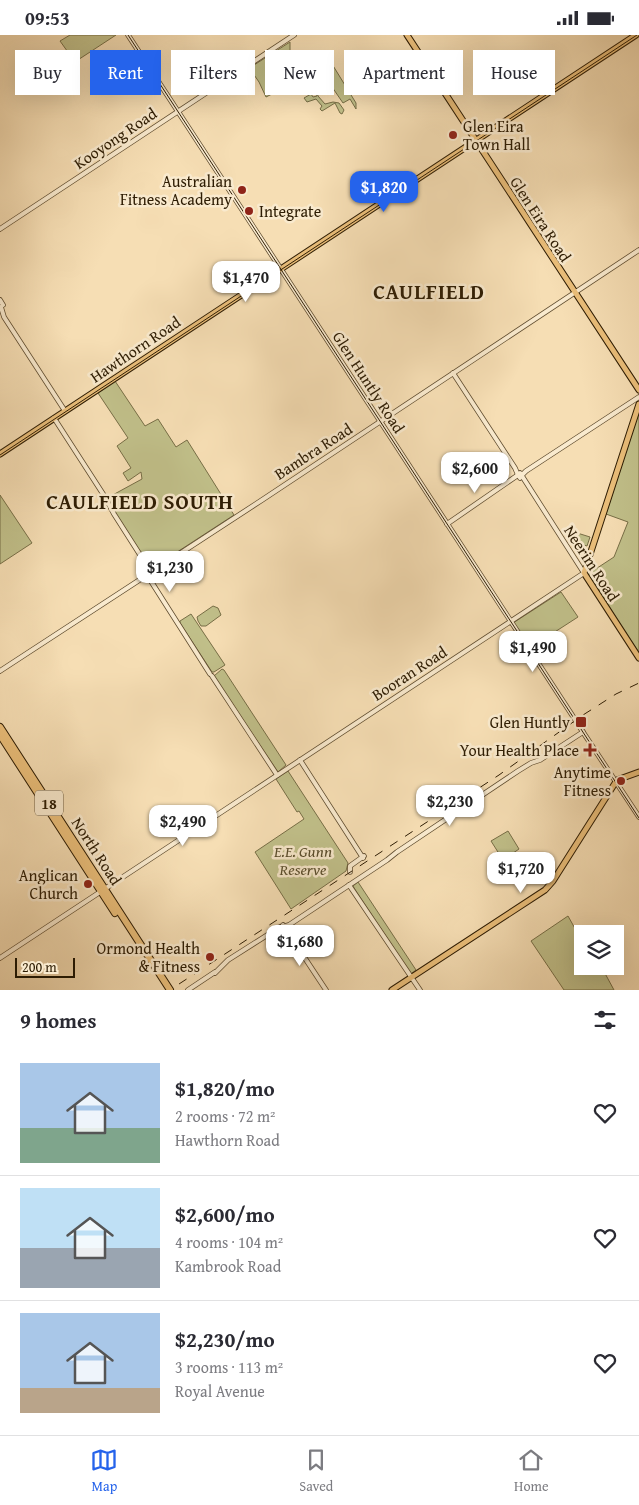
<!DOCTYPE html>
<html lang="en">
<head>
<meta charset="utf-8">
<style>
	:root { --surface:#fff; --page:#f7f7f7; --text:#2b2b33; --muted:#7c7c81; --line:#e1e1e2; --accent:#2563eb }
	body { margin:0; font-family:"Gentium Book Plus",serif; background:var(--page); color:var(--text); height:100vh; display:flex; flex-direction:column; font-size:19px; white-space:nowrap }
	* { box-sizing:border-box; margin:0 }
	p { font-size:16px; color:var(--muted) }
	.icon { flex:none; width:28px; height:28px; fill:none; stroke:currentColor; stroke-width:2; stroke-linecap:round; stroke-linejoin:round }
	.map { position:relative; height:955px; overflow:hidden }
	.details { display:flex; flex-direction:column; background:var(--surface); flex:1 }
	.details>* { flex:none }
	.hud { position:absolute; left:15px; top:15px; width:610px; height:45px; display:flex; gap:10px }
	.controls { position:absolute; left:574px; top:890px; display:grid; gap:10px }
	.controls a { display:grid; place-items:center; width:50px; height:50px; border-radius:0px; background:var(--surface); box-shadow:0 5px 20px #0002; font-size:25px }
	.scale { position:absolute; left:15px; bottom:12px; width:60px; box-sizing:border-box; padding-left:5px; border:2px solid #2d1c03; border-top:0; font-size:14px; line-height:18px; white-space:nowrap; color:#2d1c03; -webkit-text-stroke:4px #f9eace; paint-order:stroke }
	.price { position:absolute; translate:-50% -42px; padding:0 11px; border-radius:10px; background:#fff; color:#222; font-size:16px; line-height:32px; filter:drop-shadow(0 1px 2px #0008) }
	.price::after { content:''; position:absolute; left:50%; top:30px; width:15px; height:11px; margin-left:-8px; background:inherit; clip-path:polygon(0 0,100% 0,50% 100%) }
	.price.on { background:var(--accent); color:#fff }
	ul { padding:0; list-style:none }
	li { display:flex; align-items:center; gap:15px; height:125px; padding:0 20px }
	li+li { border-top:1px solid var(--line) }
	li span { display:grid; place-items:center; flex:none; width:140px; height:100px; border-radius:0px; color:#555 }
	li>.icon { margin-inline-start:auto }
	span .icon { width:60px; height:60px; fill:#fffc; stroke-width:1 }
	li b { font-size:21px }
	h2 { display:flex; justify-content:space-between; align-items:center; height:60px; padding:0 20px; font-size:21px }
	.tag { padding:0 18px; border-radius:0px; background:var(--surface); box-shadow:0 5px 20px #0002; font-size:18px; line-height:45px }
	.tag.on { background:var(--accent); color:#fff }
	.status { display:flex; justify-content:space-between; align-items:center; height:35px; padding:0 25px; background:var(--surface); direction:ltr }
	.status svg { height:14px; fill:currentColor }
	.tabs { display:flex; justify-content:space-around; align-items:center; height:70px; border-top:1px solid var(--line); background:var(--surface); font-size:14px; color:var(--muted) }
	.tabs a { display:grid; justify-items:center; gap:2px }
	.tabs .on { color:var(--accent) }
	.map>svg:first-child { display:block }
	.green { fill:#c1c08a; stroke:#776e46 }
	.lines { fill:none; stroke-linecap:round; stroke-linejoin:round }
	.minor-casing { stroke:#5f4c2f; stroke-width:5.5 }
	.major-casing { stroke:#2d1c03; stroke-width:7 }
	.highway-casing { stroke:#2d1c03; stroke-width:8 }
	.minor { stroke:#f9eace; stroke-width:4 }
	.major { stroke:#ebbf7a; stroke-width:5 }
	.highway { stroke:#ebbf7a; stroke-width:6 }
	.tram { stroke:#2d1c03; stroke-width:1 }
	.rail { stroke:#2d1c03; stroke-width:1; stroke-dasharray:9 9; stroke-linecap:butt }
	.minor-bridge-casing { stroke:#5f4c2f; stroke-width:5.5; stroke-linecap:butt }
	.minor-bridge { stroke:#f9eace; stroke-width:4 }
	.poi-dot { fill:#8f2418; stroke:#f9eace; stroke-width:2 }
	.labels { text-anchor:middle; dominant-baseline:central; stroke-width:5; stroke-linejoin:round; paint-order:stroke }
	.shield { fill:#f9eace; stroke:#6a5a40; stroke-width:1 }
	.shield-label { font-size:15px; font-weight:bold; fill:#2d1c03 }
	.poi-label { font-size:16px; fill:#2d1c03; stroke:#f9eace; text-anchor:end }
	.street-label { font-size:16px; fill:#2d1c03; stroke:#f9eace }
	.park-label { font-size:16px; font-style:italic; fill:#594d2c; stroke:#f9eace }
	.district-label { font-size:21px; font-weight:bold; letter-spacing:1px; fill:#2d1c03; stroke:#f9eace }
</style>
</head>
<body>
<div class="status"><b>09:53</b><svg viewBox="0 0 49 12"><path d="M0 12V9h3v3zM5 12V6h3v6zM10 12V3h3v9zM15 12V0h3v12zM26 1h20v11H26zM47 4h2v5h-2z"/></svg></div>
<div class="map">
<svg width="639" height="955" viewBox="0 0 639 955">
	<rect width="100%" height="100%" fill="#f6deb4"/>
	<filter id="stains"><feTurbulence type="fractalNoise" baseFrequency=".004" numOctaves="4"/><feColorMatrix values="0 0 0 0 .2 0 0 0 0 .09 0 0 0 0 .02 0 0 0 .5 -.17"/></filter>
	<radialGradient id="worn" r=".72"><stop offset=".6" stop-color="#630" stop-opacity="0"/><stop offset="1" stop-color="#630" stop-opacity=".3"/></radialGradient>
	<g class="green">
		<path d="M 70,0 L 116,0 L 61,36 L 56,29 L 70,20 L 60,6 Z"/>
		<path d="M 290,7 L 290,21 L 292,23 L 289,25 L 290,27 L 282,33 L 280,31 L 270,36 L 274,43 L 277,43 L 280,51 L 274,58 L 266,62 L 259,47 L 250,34 L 251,32 Z"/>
		<path d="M 311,24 L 323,43 L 316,48 L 318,61 L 325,69 L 333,67 L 339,68 L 344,75 L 342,79 L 340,78 L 335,68 L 322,76 L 320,74 L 322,71 L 316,64 L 307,67 L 304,63 L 311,59 L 313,62 L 317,61 L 314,51 L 312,52 L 302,36 L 302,29 Z"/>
		<path d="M 332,29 L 356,68 L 356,74 L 350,64 L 343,68 L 319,33 L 322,36 Z"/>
		<path d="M 115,346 L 145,391 L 158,384 L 176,412 L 187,405 L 234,480 L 151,534 L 115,479 L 108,465 L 109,462 L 142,444 L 141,437 L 128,446 L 123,438 L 131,433 L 117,411 L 128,403 L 98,358 Z"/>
		<path d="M 639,376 L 639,618 L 588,539 L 614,522 L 628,487 L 606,479 Z"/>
		<path d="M 0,460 L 32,508 L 0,529 Z"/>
		<path d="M 574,497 L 590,502 L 587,511 L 571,506 Z"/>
		<path d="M 561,557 L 578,582 L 530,613 L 513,588 Z"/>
		<path d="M 213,571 L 218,573 L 221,580 L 206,591 L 201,591 L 198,586 L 197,582 Z"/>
		<path d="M 191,579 L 225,630 L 214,637 L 212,637 L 180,588 L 180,586 Z"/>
		<path d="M 222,634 L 224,635 L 286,730 L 278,737 L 215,643 L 214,641 Z"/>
		<path d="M 288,736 L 348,828 L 346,836 L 291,874 L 255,817 L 304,784 L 299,776 L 297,777 L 276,744 Z"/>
		<path d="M 508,796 L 519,814 L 503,825 L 491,806 Z"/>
		<path d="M 358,847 L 416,935 L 411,939 L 356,856 L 353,851 Z"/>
		<path d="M 568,881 L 582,906 L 582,931 L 601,931 L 614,955 L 564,955 L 531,906 Z"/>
	</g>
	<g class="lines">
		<defs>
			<g id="minor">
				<path d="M 128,0 L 574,683"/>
				<path d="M 0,194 L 294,0"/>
				<path d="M 0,265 L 3,270"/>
				<path d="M 1,272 L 4,282 L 65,376"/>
				<path d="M 453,338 L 515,433 L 518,440"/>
				<path d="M 54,383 L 105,462"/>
				<path d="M 520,438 L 522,440 L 520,443 L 518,440 Z"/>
				<path d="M 522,440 L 526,436 L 639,362"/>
				<path d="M 106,464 L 114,479 L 151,537"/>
				<path d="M 447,489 L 518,440"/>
				<path d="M 147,540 L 210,639"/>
				<path d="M 0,636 L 262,465 L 639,215"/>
				<path d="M 212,641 L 277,740"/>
				<path d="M 579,691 L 639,782"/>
				<path d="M 300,725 L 363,823"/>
				<path d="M 350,837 L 350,831 L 364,821"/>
				<path d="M 349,850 L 420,955"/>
				<path d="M 283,890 L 326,955"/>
				<path d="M 279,893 L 289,890 L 387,825 L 397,817 L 518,736 L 531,728 L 540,725 L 583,697"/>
				<path d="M 0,923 L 584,538 L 522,441"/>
				<path d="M 215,938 L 228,925 L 280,892"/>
				<path d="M 188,955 L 215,937"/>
			</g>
			<g id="major">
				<path d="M 407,0 L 639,355"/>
				<path d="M 639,369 L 584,538 L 639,623"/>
				<path d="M 0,419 L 636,0"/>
				<path d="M 392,955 L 545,855 L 553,846 L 617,745 L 639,737"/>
			</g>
			<g id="highway">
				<path d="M 0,692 L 170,955"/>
				<path d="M 0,700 L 115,878"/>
			</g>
		</defs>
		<use href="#minor" class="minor-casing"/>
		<use href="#major" class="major-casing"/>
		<use href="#highway" class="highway-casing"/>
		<use href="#minor" class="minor"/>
		<use href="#major" class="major"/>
		<use href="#highway" class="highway"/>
		<g class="tram">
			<path d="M 128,0 L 639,783"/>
			<path d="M 0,420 L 637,0"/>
		</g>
		<path class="rail" d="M 179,949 L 499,740 L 583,680 L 616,659 L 639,648"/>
		<defs>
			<path id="minor-bridge" d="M 574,683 L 579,691"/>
		</defs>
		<use href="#minor-bridge" class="minor-bridge-casing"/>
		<use href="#minor-bridge" class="minor-bridge"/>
	</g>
	<g class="poi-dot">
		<circle cx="453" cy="100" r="5"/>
		<circle cx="242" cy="155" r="5"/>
		<circle cx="249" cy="176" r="5"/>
		<rect x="575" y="681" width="12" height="12" rx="2.5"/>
		<path d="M587.5 707.5h5v5h5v5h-5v5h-5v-5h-5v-5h5z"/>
		<circle cx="621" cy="746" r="5"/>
		<circle cx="88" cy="849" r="5"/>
		<circle cx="210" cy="922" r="5"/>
	</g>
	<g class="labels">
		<rect class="shield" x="35" y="755.5" width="28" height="25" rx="4"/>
		<g class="shield-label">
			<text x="49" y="768">18</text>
		</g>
		<g class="poi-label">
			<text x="463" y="91" text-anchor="start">Glen Eira<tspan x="463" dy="18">Town Hall</tspan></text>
			<text x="232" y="146">Australian<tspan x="232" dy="18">Fitness Academy</tspan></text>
			<text x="259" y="176" text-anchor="start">Integrate</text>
			<text x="570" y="687">Glen Huntly</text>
			<text x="579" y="715">Your Health Place</text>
			<text x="611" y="737">Anytime<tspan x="611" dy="18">Fitness</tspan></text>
			<text x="78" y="840">Anglican<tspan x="78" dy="18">Church</tspan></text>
			<text x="200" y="913">Ormond Health<tspan x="200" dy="18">&amp; Fitness</tspan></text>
		</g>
		<g class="street-label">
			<text transform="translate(115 103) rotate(-34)">Kooyong Road</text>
			<text transform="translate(541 184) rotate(57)">Glen Eira Road</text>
			<text transform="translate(135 314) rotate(-34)">Hawthorn Road</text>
			<text transform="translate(369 347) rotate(57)">Glen Huntly Road</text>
			<text transform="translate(313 416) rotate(-33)">Bambra Road</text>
			<text transform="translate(592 528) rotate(57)">Neerim Road</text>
			<text transform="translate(409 638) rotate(-33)">Booran Road</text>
			<text transform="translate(97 816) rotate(57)">North Road</text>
		</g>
		<g class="park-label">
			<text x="303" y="816">E.E. Gunn<tspan x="303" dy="18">Reserve</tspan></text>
		</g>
		<g class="district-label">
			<text x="429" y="256">CAULFIELD</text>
			<text x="140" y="466">CAULFIELD SOUTH</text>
		</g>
	</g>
	<rect width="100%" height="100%" filter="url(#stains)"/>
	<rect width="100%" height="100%" fill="url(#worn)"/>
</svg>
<div class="controls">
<a><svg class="icon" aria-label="layers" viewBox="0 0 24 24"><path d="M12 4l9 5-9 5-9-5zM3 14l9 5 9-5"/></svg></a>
</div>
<div class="scale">200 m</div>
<b class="price on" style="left:384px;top:178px">$1,820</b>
<b class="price" style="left:246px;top:268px">$1,470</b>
<b class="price" style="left:475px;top:459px">$2,600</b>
<b class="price" style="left:170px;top:558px">$1,230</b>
<b class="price" style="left:533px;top:638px">$1,490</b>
<b class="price" style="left:450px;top:792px">$2,230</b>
<b class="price" style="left:183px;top:812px">$2,490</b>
<b class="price" style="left:521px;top:859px">$1,720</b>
<b class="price" style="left:300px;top:932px">$1,680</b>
<div class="hud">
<a class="tag">Buy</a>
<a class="tag on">Rent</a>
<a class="tag">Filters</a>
<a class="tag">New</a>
<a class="tag">Apartment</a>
<a class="tag">House</a>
</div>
</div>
<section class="details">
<h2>9 homes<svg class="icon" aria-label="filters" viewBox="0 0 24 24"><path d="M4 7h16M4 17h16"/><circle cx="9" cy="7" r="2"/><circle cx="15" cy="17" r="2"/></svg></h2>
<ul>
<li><span style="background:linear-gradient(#a9c7e8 65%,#7fa58c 0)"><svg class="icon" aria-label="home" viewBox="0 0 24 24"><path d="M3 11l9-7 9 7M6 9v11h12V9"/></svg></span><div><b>$1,820/mo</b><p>2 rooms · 72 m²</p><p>Hawthorn Road</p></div><svg class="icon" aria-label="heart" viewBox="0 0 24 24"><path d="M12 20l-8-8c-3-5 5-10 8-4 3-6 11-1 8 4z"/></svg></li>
<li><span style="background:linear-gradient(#bfe0f5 60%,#9aa5b1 0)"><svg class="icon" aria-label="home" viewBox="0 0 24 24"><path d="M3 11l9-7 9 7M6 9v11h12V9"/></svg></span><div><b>$2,600/mo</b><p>4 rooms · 104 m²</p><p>Kambrook Road</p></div><svg class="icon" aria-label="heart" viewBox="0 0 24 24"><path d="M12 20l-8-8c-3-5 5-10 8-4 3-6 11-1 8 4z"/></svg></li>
<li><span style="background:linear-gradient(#a9c7e8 75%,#b9a48a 0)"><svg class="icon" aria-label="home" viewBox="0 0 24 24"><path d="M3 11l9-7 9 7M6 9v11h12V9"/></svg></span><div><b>$2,230/mo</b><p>3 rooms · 113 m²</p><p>Royal Avenue</p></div><svg class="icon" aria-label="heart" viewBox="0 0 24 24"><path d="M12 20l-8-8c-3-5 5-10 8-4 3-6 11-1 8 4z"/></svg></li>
</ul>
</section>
<nav class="tabs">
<a class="on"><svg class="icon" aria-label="map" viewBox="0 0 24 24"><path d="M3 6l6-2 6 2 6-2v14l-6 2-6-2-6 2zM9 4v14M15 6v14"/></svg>Map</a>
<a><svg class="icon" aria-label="saved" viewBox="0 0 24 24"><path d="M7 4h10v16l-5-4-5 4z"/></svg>Saved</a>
<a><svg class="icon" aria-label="home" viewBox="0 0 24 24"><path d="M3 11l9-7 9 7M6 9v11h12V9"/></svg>Home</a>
</nav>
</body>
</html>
